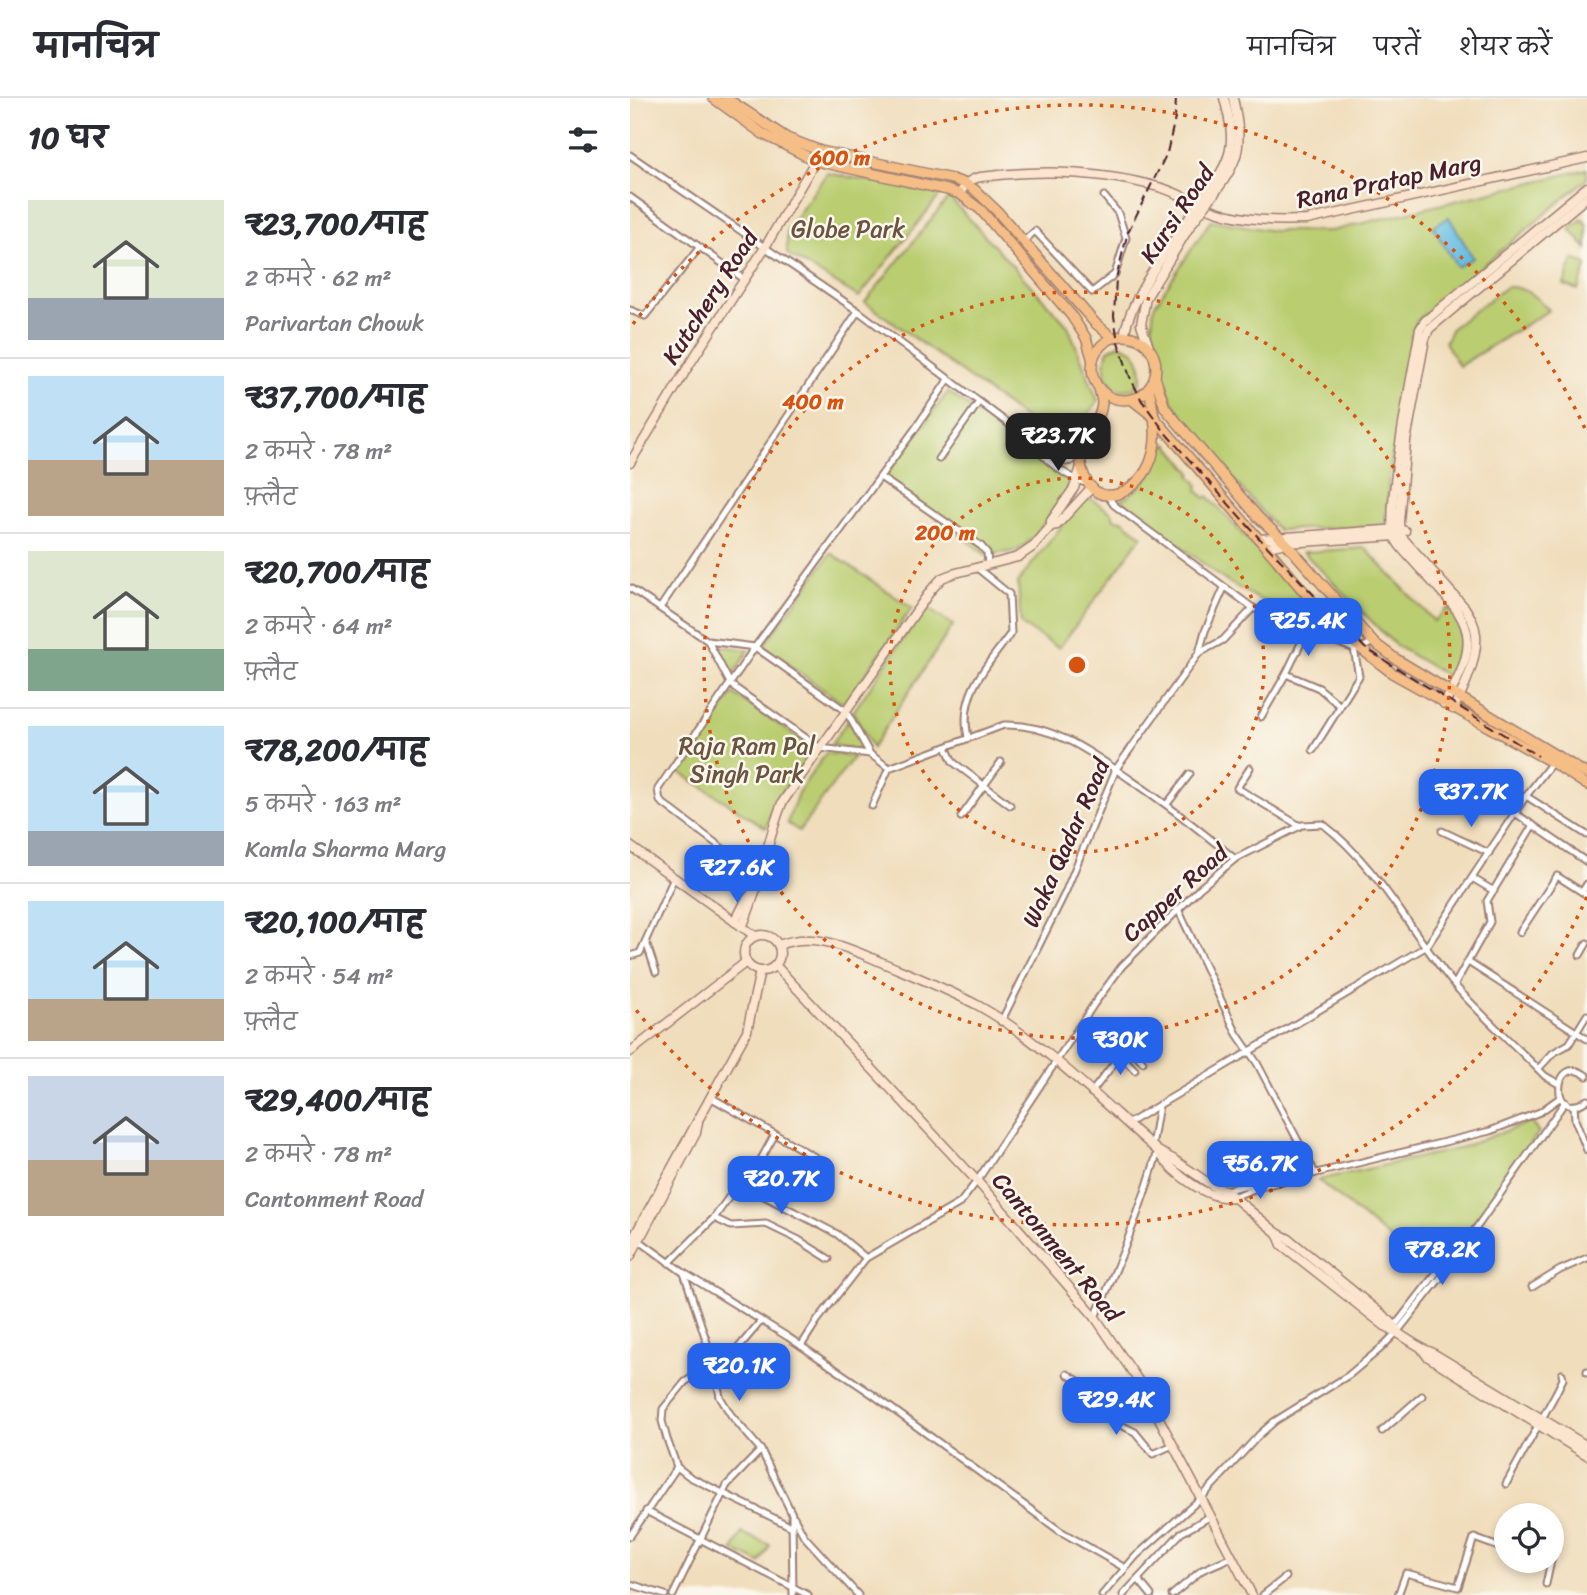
<!DOCTYPE html>
<html lang="hi">
<head>
<meta charset="utf-8">
<style>
	:root { --surface:#fff; --page:#f2f2f3; --text:#2b2b33; --muted:#7c7c81; --line:#e1e1e2; --accent:#2563eb }
	body { margin:0; font-family:Sriracha,"Playpen Sans Deva",sans-serif; background:var(--page); color:var(--text); height:100vh; display:flex; flex-direction:column; font-size:26px; white-space:nowrap }
	* { box-sizing:border-box; margin:0 }
	p { font-size:23px; color:var(--muted) }
	.icon { flex:none; width:38px; height:38px; fill:none; stroke:currentColor; stroke-width:2; stroke-linecap:round; stroke-linejoin:round }
	.map { position:relative; flex:1; overflow:hidden }
	.drawer { display:flex; flex-direction:column; background:var(--surface); width:630px }
	.drawer>* { flex:none }
	.tools { position:absolute; left:864px; top:1405px; display:grid; gap:14px }
	.tools a { display:grid; place-items:center; width:70px; height:70px; border-radius:50%; background:var(--surface); box-shadow:0 4px 10px #0003; font-size:35px }
	.price { position:absolute; translate:-50% -60px; padding:0 16px; border-radius:14px; background:var(--accent); color:#fff; font-size:23px; line-height:46px; filter:drop-shadow(0 2px 4px #0008) }
	.price::after { content:''; position:absolute; left:50%; top:42px; width:21px; height:16px; margin-left:-10px; background:inherit; clip-path:polygon(0 0,100% 0,50% 100%) }
	.price.selected { background:#222; color:#fff }
	ul { padding:0; list-style:none }
	li { display:flex; align-items:center; gap:21px; height:175px; padding:0 28px }
	li+li { border-top:2px solid var(--line) }
	li span { display:grid; place-items:center; flex:none; width:196px; height:140px; border-radius:0px; color:#555 }
	li>.icon { margin-inline-start:auto }
	span .icon { width:84px; height:84px; fill:#fffc; stroke-width:1 }
	li b { font-size:30px }
	h2 { display:flex; justify-content:space-between; align-items:center; height:84px; padding:0 28px; font-size:30px }
	header { display:flex; align-items:center; gap:42px; box-sizing:border-box; height:98px; padding:0 35px; background:var(--surface); border-bottom:2px solid var(--line) }
	header strong { font-size:33px }
	nav { display:flex; gap:38px; margin-inline-start:auto; font-size:24px }
	main { display:flex; flex:1; min-height:0 }
	.map>svg:first-child { display:block }
	.green { fill:#bacd71; stroke:#82764e; stroke-width:2 }
	.water { fill:#65bde2; stroke:#586e86; stroke-width:2 }
	.lines { fill:none; stroke-linecap:round; stroke-linejoin:round }
	.street-casing { stroke:#9d7e73; stroke-width:9 }
	.secondary-casing { stroke:#9d7e73; stroke-width:11 }
	.primary-casing { stroke:#9d7e73; stroke-width:12 }
	.street { stroke:#fff; stroke-width:5 }
	.secondary { stroke:#fbe5cf; stroke-width:8 }
	.primary { stroke:#f6be87; stroke-width:9 }
	.rail { stroke:#4a1f2b; stroke-width:2; stroke-dasharray:10 5; stroke-linecap:butt }
	.secondary-bridge-casing { stroke:#9d7e73; stroke-width:11; stroke-linecap:butt }
	.secondary-bridge { stroke:#fbe5cf; stroke-width:8 }
	.ring { fill:none; stroke:#d8530f; stroke-width:3.5; stroke-dasharray:3.5 7 }
	.labels { text-anchor:middle; dominant-baseline:central; stroke-width:5; stroke-linejoin:round; paint-order:stroke }
	.street-label { font-size:24px; fill:#4a1f2b; stroke:#fbf7ec }
	.park-label { font-size:24px; fill:#6c5340; stroke:#fbf7ec }
	.centre { fill:#d8530f; stroke:#fbf7ec; stroke-width:3.5 }
	.ring-label { font-size:21px; text-anchor:middle; font-weight:bold; fill:#d8530f; stroke:#fbf7ec; stroke-width:5; stroke-linejoin:round; paint-order:stroke }
</style>
</head>
<body>
<header>
<strong>मानचित्र</strong>
<nav><a>मानचित्र</a><a>परतें</a><a>शेयर करें</a></nav>
</header>
<main>
<section class="drawer">
<h2>10 घर<svg class="icon" aria-label="filters" viewBox="0 0 24 24"><path d="M4 7h16M4 17h16"/><circle cx="9" cy="7" r="2"/><circle cx="15" cy="17" r="2"/></svg></h2>
<ul>
<li><span style="background:linear-gradient(#dfe7d0 70%,#9aa5b1 0)"><svg class="icon" aria-label="home" viewBox="0 0 24 24"><path d="M3 11l9-7 9 7M6 9v11h12V9"/></svg></span><div><b>₹23,700/माह</b><p>2 कमरे · 62 m²</p><p>Parivartan Chowk</p></div></li>
<li><span style="background:linear-gradient(#bfe0f5 60%,#b9a48a 0)"><svg class="icon" aria-label="home" viewBox="0 0 24 24"><path d="M3 11l9-7 9 7M6 9v11h12V9"/></svg></span><div><b>₹37,700/माह</b><p>2 कमरे · 78 m²</p><p>फ़्लैट</p></div></li>
<li><span style="background:linear-gradient(#dfe7d0 70%,#7fa58c 0)"><svg class="icon" aria-label="home" viewBox="0 0 24 24"><path d="M3 11l9-7 9 7M6 9v11h12V9"/></svg></span><div><b>₹20,700/माह</b><p>2 कमरे · 64 m²</p><p>फ़्लैट</p></div></li>
<li><span style="background:linear-gradient(#bfe0f5 75%,#9aa5b1 0)"><svg class="icon" aria-label="home" viewBox="0 0 24 24"><path d="M3 11l9-7 9 7M6 9v11h12V9"/></svg></span><div><b>₹78,200/माह</b><p>5 कमरे · 163 m²</p><p>Kamla Sharma Marg</p></div></li>
<li><span style="background:linear-gradient(#bfe0f5 70%,#b9a48a 0)"><svg class="icon" aria-label="home" viewBox="0 0 24 24"><path d="M3 11l9-7 9 7M6 9v11h12V9"/></svg></span><div><b>₹20,100/माह</b><p>2 कमरे · 54 m²</p><p>फ़्लैट</p></div></li>
<li><span style="background:linear-gradient(#c9d6e8 60%,#b9a48a 0)"><svg class="icon" aria-label="home" viewBox="0 0 24 24"><path d="M3 11l9-7 9 7M6 9v11h12V9"/></svg></span><div><b>₹29,400/माह</b><p>2 कमरे · 78 m²</p><p>Cantonment Road</p></div></li>
</ul>
</section>
<div class="map">
<svg width="957" height="1497" viewBox="0 0 957 1497">
	<rect width="100%" height="100%" fill="#fbf7ec"/>
	<filter id="ink" filterUnits="userSpaceOnUse"><feTurbulence type="fractalNoise" baseFrequency=".0143" numOctaves="2"/><feDisplacementMap in="SourceGraphic" scale="14" xChannelSelector="R" yChannelSelector="G"/><feConvolveMatrix kernelMatrix="1 2 1 2 8 2 1 2 1" color-interpolation-filters="sRGB"/></filter>
	<filter id="wash" filterUnits="userSpaceOnUse"><feTurbulence type="fractalNoise" baseFrequency=".00686" numOctaves="4" result="noise"/><feDisplacementMap in="SourceGraphic" scale="28" xChannelSelector="R" yChannelSelector="G"/><feGaussianBlur stdDeviation="1.57" result="paint"/><feColorMatrix in="noise" values="0 0 0 0 0 0 0 0 0 0 0 0 0 0 0 0 0 1.4 0 .05"/><feComposite in="paint" operator="in"/></filter>
	<g filter="url(#wash)">
		<rect width="100%" height="100%" fill="#f0ddbb"/>
		<g class="green">
			<path d="M 957,71 L 957,81 L 787,223 L 782,236 L 759,379 L 755,428 L 648,432 L 568,342 L 542,303 L 528,267 L 522,227 L 524,208 L 581,122 L 643,133 L 701,133 Z"/>
			<path d="M 197,75 L 311,96 L 229,199 L 157,156 L 157,132 Z"/>
			<path d="M 319,99 L 438,228 L 468,303 L 434,349 L 235,204 Z"/>
			<path d="M 952,121 L 957,127 L 957,151 L 940,131 Z"/>
			<path d="M 943,161 L 957,166 L 948,192 L 934,187 Z"/>
			<path d="M 876,189 C 896,188 905,199 919,212 L 829,268 L 815,244 L 822,230 Z"/>
			<path d="M 489,246 L 503,252 C 537,305 459,306 478,252 Z"/>
			<path d="M 318,294 L 438,382 L 438,394 L 403,440 L 387,453 L 356,457 L 254,380 Z"/>
			<path d="M 538,346 L 562,375 L 560,377 L 568,386 L 567,392 L 575,400 L 578,398 L 625,450 L 630,446 L 696,526 L 691,532 L 662,520 L 593,481 L 491,402 C 512,391 524,375 530,352 Z"/>
			<path d="M 461,401 L 482,415 L 484,421 L 492,422 L 512,438 L 429,550 L 391,527 L 388,484 L 452,402 Z"/>
			<path d="M 735,450 L 804,523 L 818,510 L 831,525 L 830,544 L 819,579 L 765,547 L 673,454 Z"/>
			<path d="M 201,455 L 282,510 L 214,606 L 133,549 Z"/>
			<path d="M 295,509 L 323,527 L 242,650 L 223,614 Z"/>
			<path d="M 85,547 L 119,552 L 103,577 Z"/>
			<path d="M 103,596 L 184,650 L 143,708 L 136,730 L 48,673 Z"/>
			<path d="M 218,622 L 232,646 L 228,652 L 201,647 Z"/>
			<path d="M 196,655 L 224,658 L 169,733 L 157,725 L 168,695 Z"/>
			<path d="M 900,1024 L 909,1034 L 805,1178 L 688,1082 L 827,1051 Z"/>
			<path d="M 112,1435 L 140,1447 L 130,1465 L 103,1452 Z"/>
		</g>
		<path class="water" d="M 819,119 L 843,160 L 827,169 L 803,129 Z"/>
	</g>
	<g filter="url(#ink)">
		<g class="lines">
			<defs>
				<g id="street">
					<path d="M 0,57 L 228,213 L 403,344 L 436,364 L 441,363 L 451,354"/>
					<path d="M 0,99 L 114,181"/>
					<path d="M 394,143 L 405,133 L 462,194 L 485,176 L 496,140 L 488,115 L 474,98"/>
					<path d="M 0,212 L 15,218 L 69,150"/>
					<path d="M 403,344 C 412,362 440,381 459,386"/>
					<path d="M 309,361 L 349,304"/>
					<path d="M 250,379 L 351,448 L 357,455 L 358,467"/>
					<path d="M 477,397 L 484,407 L 623,510 L 724,551 L 730,551 L 743,544"/>
					<path d="M 0,490 L 78,543 L 125,549 L 216,613 L 240,656 L 259,670 L 374,627 C 424,626 462,655 501,682 C 537,706 571,733 605,761"/>
					<path d="M 30,510 L 228,213"/>
					<path d="M 78,543 L 101,587 L 190,650 L 240,656"/>
					<path d="M 569,555 L 593,542 L 623,510"/>
					<path d="M 656,576 L 677,533"/>
					<path d="M 631,619 L 656,576 L 689,590 L 710,608"/>
					<path d="M 338,639 C 328,596 357,568 381,535 L 379,496 L 346,469"/>
					<path d="M 316,649 L 323,664 L 380,707"/>
					<path d="M 683,652 L 729,578 L 724,551"/>
					<path d="M 620,670 L 607,690 L 670,728"/>
					<path d="M 896,698 L 957,737"/>
					<path d="M 537,706 L 560,676"/>
					<path d="M 242,708 L 259,670"/>
					<path d="M 885,715 L 957,764"/>
					<path d="M 331,719 L 371,664"/>
					<path d="M 812,733 L 859,755"/>
					<path d="M 129,778 L 30,703 L 28,691 L 125,549 L 285,331 L 318,282"/>
					<path d="M 842,780 L 864,793"/>
					<path d="M 957,786 L 952,794 L 957,797"/>
					<path d="M 548,811 L 607,936 L 627,965 L 685,1075"/>
					<path d="M 890,834 L 927,778 L 952,794"/>
					<path d="M 16,844 L 26,874"/>
					<path d="M 950,857 L 957,845"/>
					<path d="M 0,858 L 10,855 L 44,780"/>
					<path d="M 838,864 L 957,941"/>
					<path d="M 825,886 L 860,824 L 857,803 L 903,727"/>
					<path d="M 371,924 L 435,795 L 486,671 L 569,555 L 575,533 L 594,490"/>
					<path d="M 487,935 L 513,964"/>
					<path d="M 478,945 L 505,972"/>
					<path d="M 908,971 L 923,955 L 939,946 L 957,917"/>
					<path d="M 957,978 C 922,952 919,1028 957,1002"/>
					<path d="M 461,995 L 498,947"/>
					<path d="M 82,1000 L 197,1066"/>
					<path d="M 944,1007 L 945,1022 L 957,1052"/>
					<path d="M 497,1026 L 797,848 L 896,698 L 924,662"/>
					<path d="M 522,1048 L 529,1007"/>
					<path d="M 109,1085 L 207,1136 L 236,1160"/>
					<path d="M 595,1092 L 618,1087 L 633,1088"/>
					<path d="M 602,1099 L 633,1088 L 860,1033 L 910,1014 L 931,999"/>
					<path d="M 84,1120 L 101,1128 L 136,1126 L 169,1142 L 199,1161"/>
					<path d="M 7,1141 L 54,1175 L 84,1266 L 90,1299 L 101,1317 L 131,1352 L 162,1416 L 163,1497"/>
					<path d="M 39,1165 L 84,1120 L 109,1085 L 129,1065 L 145,1036"/>
					<path d="M 54,1175 L 158,1239 L 242,1296 L 430,1433 L 495,1470"/>
					<path d="M 902,1189 L 930,1172 L 957,1160"/>
					<path d="M 465,1219 C 490,1165 511,1110 528,1053"/>
					<path d="M 131,1223 L 109,1249 L 55,1284 L 33,1311 L 32,1323 L 37,1341 L 47,1369 L 60,1379 L 162,1429"/>
					<path d="M 764,1229 L 832,1142 L 844,1133"/>
					<path d="M 171,1248 L 187,1223 L 236,1160 L 330,1105 L 347,1083 L 464,906 L 492,868 L 570,790 L 605,761 L 672,727 L 693,726 C 750,770 782,837 828,891 C 855,921 887,949 915,978 L 929,986"/>
					<path d="M 957,1273 L 957,1274"/>
					<path d="M 437,1276 L 457,1288 L 489,1326 L 505,1334 L 523,1356 L 543,1347"/>
					<path d="M 752,1333 L 792,1298"/>
					<path d="M 876,1386 L 926,1295 L 933,1281 L 932,1276"/>
					<path d="M 16,1413 L 178,1497"/>
					<path d="M 896,1418 L 899,1413"/>
					<path d="M 164,1419 L 174,1438 L 228,1497"/>
					<path d="M 0,1438 L 47,1369"/>
					<path d="M 922,1459 L 926,1440"/>
					<path d="M 508,1481 L 521,1497"/>
					<path d="M 0,1486 L 35,1497"/>
					<path d="M 916,1486 L 921,1463"/>
					<path d="M 43,1497 L 97,1387 L 131,1352"/>
					<path d="M 472,1497 L 506,1458 L 571,1400 L 629,1337 L 645,1323 L 719,1277 L 750,1251 L 768,1233 L 839,1144 L 844,1133 L 935,1004"/>
					<path d="M 493,1497 L 551,1435 L 581,1418"/>
					<path d="M 542,1497 L 572,1472 L 602,1459"/>
					<path d="M 633,1497 L 656,1479"/>
					<path d="M 768,1497 L 776,1475 L 828,1489 L 844,1440 L 877,1452"/>
				</g>
				<g id="secondary">
					<path d="M 330,96 C 335,86 339,81 351,79 C 411,71 472,73 532,90 C 551,96 568,107 586,113 C 614,123 648,123 677,122 L 957,60"/>
					<path d="M 573,100 C 603,60 607,48 594,0"/>
					<path d="M 578,104 C 610,62 614,52 603,0"/>
					<path d="M 494,238 C 501,199 534,156 557,123"/>
					<path d="M 520,252 L 511,226 L 516,200 L 560,128"/>
					<path d="M 0,365 L 61,264 L 134,151 L 191,53"/>
					<path d="M 421,428 L 427,427 L 462,389"/>
					<path d="M 629,441 L 769,431 L 775,433"/>
					<path d="M 638,449 L 656,445 L 767,438"/>
					<path d="M 814,606 C 859,531 835,520 784,464 C 776,455 765,445 763,433 C 761,417 763,401 765,385 C 770,333 781,283 790,231 L 795,223 L 957,89"/>
					<path d="M 823,611 C 834,591 848,560 846,536 C 845,526 840,518 835,510 L 770,437 L 769,424 L 776,343 L 795,241 L 799,231 L 957,99"/>
					<path d="M 0,748 L 125,838"/>
					<path d="M 105,824 L 116,802 L 126,791"/>
					<path d="M 112,829 C 130,790 136,746 152,705 L 301,492 L 312,480 L 322,476 L 388,459 L 404,448 L 421,428 L 421,423 L 444,390 L 451,369"/>
					<circle cx="132" cy="855" r="18"/>
					<path d="M 149,847 C 184,833 218,850 251,864 C 284,878 317,891 349,908 C 412,943 473,1005 528,1053 L 543,1061 L 586,1090 L 595,1092 L 647,1135 L 659,1141 L 760,1223 L 768,1233"/>
					<path d="M 145,867 L 347,1083 L 465,1219 L 512,1288 L 622,1497"/>
					<path d="M 0,954 L 116,864"/>
					<path d="M 530,1056 C 542,1074 578,1103 602,1099"/>
					<path d="M 647,1135 L 652,1147 L 755,1228 C 771,1235 784,1248 801,1254 L 957,1348"/>
					<path d="M 0,1146 L 117,933 L 130,873"/>
					<path d="M 0,1159 L 66,1035 L 68,1024"/>
					<path d="M 792,1251 L 797,1258 L 957,1357"/>
				</g>
				<g id="primary">
					<path d="M 83,0 L 133,36 L 186,63 L 317,92 L 330,96 L 351,112 L 441,217 L 456,240 L 463,263"/>
					<path d="M 96,0 L 157,40 L 191,53 L 322,81 L 336,86 L 345,92 L 367,113 L 465,225 L 483,240"/>
					<circle cx="494" cy="270" r="32"/>
					<path d="M 525,279 L 535,310 L 628,419 L 656,445 L 743,544 L 766,561 L 957,676"/>
					<path d="M 469,290 C 470,295 472,301 472,306 C 470,330 445,345 452,371 C 464,417 511,396 522,359 C 529,337 523,312 519,290"/>
					<path d="M 501,301 L 524,319 L 707,532 L 762,575 L 923,665 L 957,687"/>
				</g>
			</defs>
			<use href="#street" class="street-casing"/>
			<use href="#secondary" class="secondary-casing"/>
			<use href="#primary" class="primary-casing"/>
			<use href="#street" class="street"/>
			<use href="#secondary" class="secondary"/>
			<use href="#primary" class="primary"/>
			<path class="rail" d="M 546,0 L 545,20 L 537,55 L 498,134 L 486,180 L 484,218 L 488,244 L 500,279 L 512,303 L 538,338 L 629,440 L 735,550 L 908,658"/>
			<defs>
				<g id="secondary-bridge">
					<path d="M 557,123 L 573,100"/>
					<path d="M 560,128 L 578,104"/>
				</g>
			</defs>
			<use href="#secondary-bridge" class="secondary-bridge-casing"/>
			<use href="#secondary-bridge" class="secondary-bridge"/>
		</g>
	</g>
	<g class="ring">
		<circle cx="447" cy="567" r="187"/>
		<circle cx="447" cy="567" r="373"/>
		<path d="M957 799A560 560 0 0 1 3 908M3 226A560 560 0 0 1 957 335"/>
	</g>
	<g class="labels">
		<g class="street-label">
			<text transform="translate(759 83) rotate(-12)">Rana Pratap Marg</text>
			<text transform="translate(547 116) rotate(-56)">Kursi Road</text>
			<text transform="translate(80 199) rotate(-57)">Kutchery Road</text>
			<text transform="translate(436 745) rotate(-66)">Waka Qadar Road</text>
			<text transform="translate(545 795) rotate(-42)">Capper Road</text>
			<text transform="translate(427 1149) rotate(50)">Cantonment Road</text>
		</g>
		<g class="park-label">
			<text x="218" y="131">Globe Park</text>
			<text x="117" y="648">Raja Ram Pal<tspan x="117" dy="28">Singh Park</tspan></text>
		</g>
	</g>
	<circle cx="447" cy="567" r="10" class="centre"/>
	<g class="ring-label">
		<text x="210" y="67">600 m</text>
		<text x="183" y="311">400 m</text>
		<text x="315" y="442">200 m</text>
	</g>
</svg>
<div class="tools">
<a><svg class="icon" aria-label="locate" viewBox="0 0 24 24"><circle cx="12" cy="12" r="6"/><path d="M12 2v4M12 18v4M2 12h4M18 12h4"/></svg></a>
</div>
<b class="price selected" style="left:428px;top:375px">₹23.7K</b>
<b class="price" style="left:678px;top:560px">₹25.4K</b>
<b class="price" style="left:841px;top:731px">₹37.7K</b>
<b class="price" style="left:107px;top:807px">₹27.6K</b>
<b class="price" style="left:490px;top:979px">₹30K</b>
<b class="price" style="left:630px;top:1103px">₹56.7K</b>
<b class="price" style="left:151px;top:1118px">₹20.7K</b>
<b class="price" style="left:812px;top:1189px">₹78.2K</b>
<b class="price" style="left:109px;top:1305px">₹20.1K</b>
<b class="price" style="left:486px;top:1339px">₹29.4K</b>
</div>
</main>
</body>
</html>
